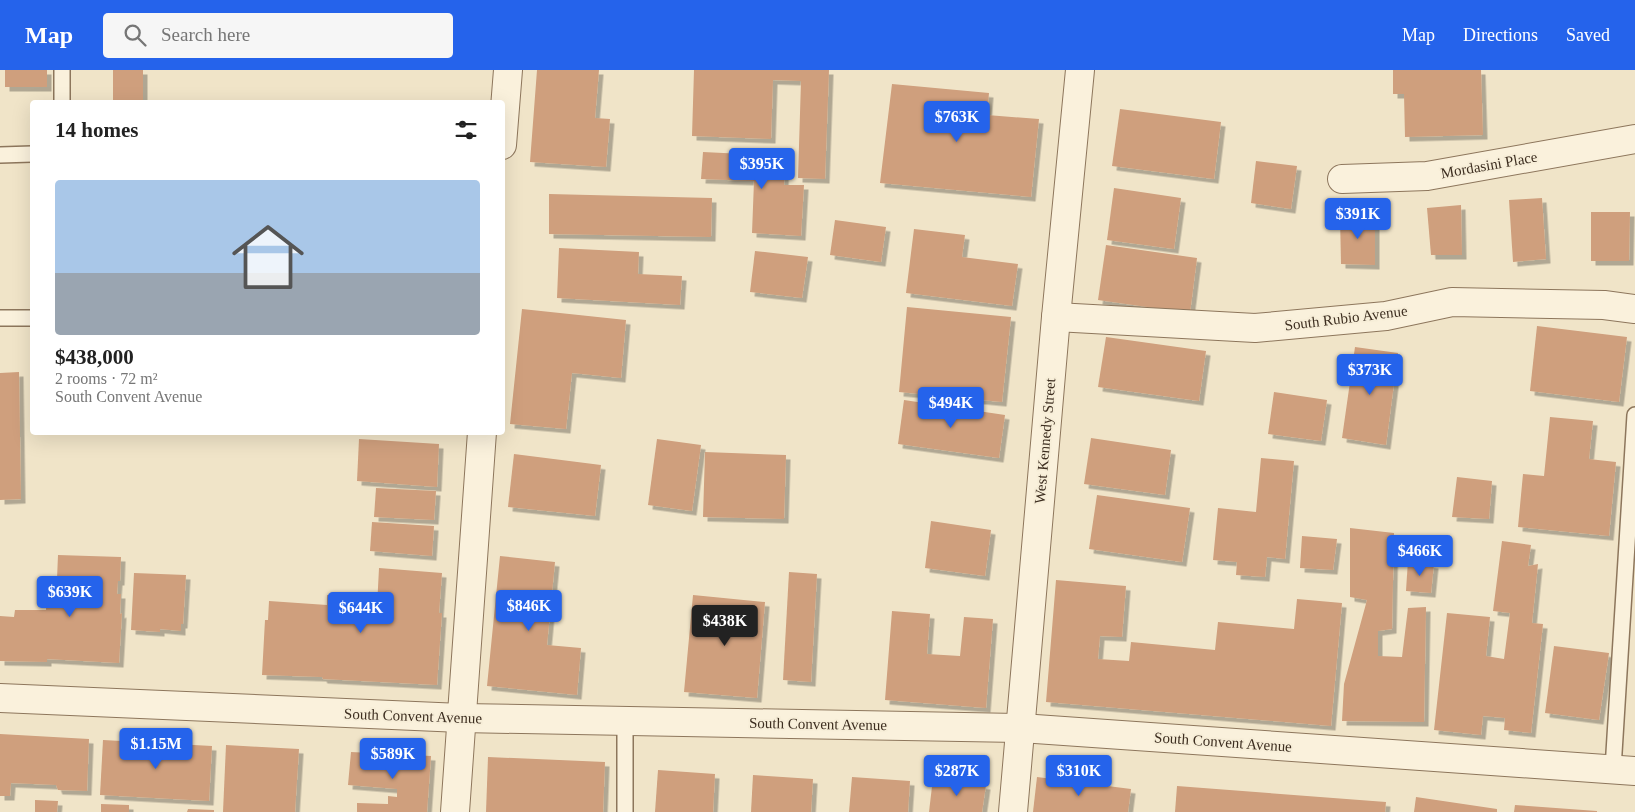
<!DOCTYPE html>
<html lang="en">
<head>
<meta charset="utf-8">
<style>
	:root { --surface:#fff; --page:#f6f6f6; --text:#222; --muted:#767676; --line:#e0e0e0; --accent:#2563eb }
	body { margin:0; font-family:"Times New Roman",serif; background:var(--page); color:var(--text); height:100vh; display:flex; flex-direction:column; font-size:19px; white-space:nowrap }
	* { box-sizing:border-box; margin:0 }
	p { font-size:16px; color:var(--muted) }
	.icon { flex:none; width:28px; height:28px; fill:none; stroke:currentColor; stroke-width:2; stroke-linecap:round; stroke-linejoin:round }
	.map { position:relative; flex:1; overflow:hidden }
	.details { position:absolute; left:30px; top:30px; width:475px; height:335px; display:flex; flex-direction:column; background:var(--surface); border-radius:5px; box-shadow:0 5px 20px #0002 }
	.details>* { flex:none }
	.price { position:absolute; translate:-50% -42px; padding:0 11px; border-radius:5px; background:var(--accent); color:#fff; font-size:16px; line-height:32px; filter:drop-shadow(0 1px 2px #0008) }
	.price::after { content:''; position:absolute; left:50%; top:30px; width:15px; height:11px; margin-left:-8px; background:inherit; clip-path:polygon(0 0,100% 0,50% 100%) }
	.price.on { background:#222; color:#fff }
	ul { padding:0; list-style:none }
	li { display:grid; align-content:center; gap:10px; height:265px; padding:0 25px }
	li+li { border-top:1px solid var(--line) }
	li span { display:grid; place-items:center; height:155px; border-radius:5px; color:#555 }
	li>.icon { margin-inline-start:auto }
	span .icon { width:90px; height:90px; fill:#fffc; stroke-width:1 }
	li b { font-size:21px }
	h2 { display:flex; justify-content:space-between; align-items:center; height:60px; padding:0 25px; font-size:21px }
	header { display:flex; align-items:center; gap:30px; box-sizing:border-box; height:70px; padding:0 25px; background:var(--accent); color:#fff }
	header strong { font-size:24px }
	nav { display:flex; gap:28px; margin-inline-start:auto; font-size:18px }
	.search { width:350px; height:45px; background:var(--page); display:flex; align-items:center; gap:12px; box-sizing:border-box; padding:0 18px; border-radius:5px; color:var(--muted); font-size:19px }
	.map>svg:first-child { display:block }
	.building { fill:#cf9f7d; filter:url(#shadow) }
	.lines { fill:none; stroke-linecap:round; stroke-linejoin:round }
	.service-casing { stroke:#8d765c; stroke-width:18 }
	.minor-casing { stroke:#8d765c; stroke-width:30 }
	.service { stroke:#faf1dc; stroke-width:15 }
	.minor { stroke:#faf1dc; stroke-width:28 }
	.labels { text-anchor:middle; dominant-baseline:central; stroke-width:4; stroke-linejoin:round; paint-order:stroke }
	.street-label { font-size:15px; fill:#3d2e20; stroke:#f7eed8 }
</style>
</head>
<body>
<header>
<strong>Map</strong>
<div class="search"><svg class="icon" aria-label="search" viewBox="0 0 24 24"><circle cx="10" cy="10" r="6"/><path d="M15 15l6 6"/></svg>Search here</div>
<nav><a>Map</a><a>Directions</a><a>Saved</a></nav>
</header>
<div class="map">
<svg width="1635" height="742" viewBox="0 0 1635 742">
	<defs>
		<filter id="shadow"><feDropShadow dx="4.5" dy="4.5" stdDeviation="0" flood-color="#0004"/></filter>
	</defs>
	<rect width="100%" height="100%" fill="#f0e4c8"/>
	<g class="building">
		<rect x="5" y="0" width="42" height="17"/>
		<rect x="113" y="0" width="30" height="32"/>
		<path d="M 537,0 L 599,0 L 595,48 L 610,49 L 606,97 L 530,92 Z"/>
		<path d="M 694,0 L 829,0 L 825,109 L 798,108 L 801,11 L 773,10 L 771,69 L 692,66 Z"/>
		<path d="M 1393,0 L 1481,0 L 1483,65 L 1405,67 L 1404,24 L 1393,24 Z"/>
		<path d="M 892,14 L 989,23 L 987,45 L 1039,49 L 1031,127 L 880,113 Z"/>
		<path d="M 1120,39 L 1221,52 L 1214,109 L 1112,96 Z"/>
		<path d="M 703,82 L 785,86 L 784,115 L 804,115 L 801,166 L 752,163 L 754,111 L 701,109 Z"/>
		<path d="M 1256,91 L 1297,96 L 1291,139 L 1251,133 Z"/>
		<path d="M 1114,118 L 1181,128 L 1174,179 L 1107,170 Z"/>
		<path d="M 549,124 L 712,128 L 711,167 L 549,164 Z"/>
		<path d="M 1542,128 L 1546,189 L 1513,192 L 1509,130 Z"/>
		<path d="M 1461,135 L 1462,185 L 1431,185 L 1427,138 Z"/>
		<path d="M 1591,142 L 1630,142 L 1629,191 L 1591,191 Z"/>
		<path d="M 1375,145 L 1375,195 L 1341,194 L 1340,146 Z"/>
		<path d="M 835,150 L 886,157 L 881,192 L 830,185 Z"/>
		<path d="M 914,159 L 965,165 L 962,187 L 1018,194 L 1012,236 L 906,223 Z"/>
		<path d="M 1106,175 L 1197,188 L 1190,243 L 1098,230 Z"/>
		<path d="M 559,178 L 639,182 L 638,204 L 682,206 L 680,235 L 557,228 Z"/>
		<path d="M 755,181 L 808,187 L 802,228 L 750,222 Z"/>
		<path d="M 907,237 L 1011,247 L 1002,332 L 899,322 Z"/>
		<path d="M 522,239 L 626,250 L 621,308 L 572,303 L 566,359 L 510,354 Z"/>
		<path d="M 1537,256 L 1627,267 L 1619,332 L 1530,321 Z"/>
		<path d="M 1106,267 L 1206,281 L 1199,331 L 1098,317 Z"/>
		<path d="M 1355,277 L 1398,283 L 1386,375 L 1342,368 Z"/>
		<path d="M 19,302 L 21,429 L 0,430 L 0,303 Z"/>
		<path d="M 1274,322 L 1327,330 L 1321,371 L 1268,364 Z"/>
		<path d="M 904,330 L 1005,345 L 999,388 L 898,374 Z"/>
		<path d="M 1550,347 L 1593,351 L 1589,389 L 1616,392 L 1609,466 L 1518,457 L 1523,404 L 1544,406 Z"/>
		<path d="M 1091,368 L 1171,380 L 1165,425 L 1084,414 Z"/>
		<path d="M 359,369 L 439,374 L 437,417 L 357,411 Z"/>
		<path d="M 657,369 L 701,375 L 692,441 L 648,435 Z"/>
		<path d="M 705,382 L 786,385 L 784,449 L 703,447 Z"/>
		<path d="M 514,384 L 601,395 L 595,446 L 508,437 Z"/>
		<path d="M 1261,388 L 1294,391 L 1285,489 L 1267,487 L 1265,507 L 1236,505 L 1237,492 L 1213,490 L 1218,438 L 1256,442 Z"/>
		<path d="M 1457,407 L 1492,411 L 1489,449 L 1452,447 Z"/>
		<path d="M 376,418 L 436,421 L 434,450 L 374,447 Z"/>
		<path d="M 1097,425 L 1190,438 L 1182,492 L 1089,479 Z"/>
		<path d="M 931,451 L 991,460 L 985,506 L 925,498 Z"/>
		<path d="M 372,452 L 434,456 L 432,486 L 370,481 Z"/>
		<path d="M 1350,458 L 1394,463 L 1392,559 L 1378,561 L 1378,586 L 1402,587 L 1408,538 L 1426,537 L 1424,652 L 1342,651 L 1344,614 L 1367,530 L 1350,527 Z"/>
		<path d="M 1302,466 L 1337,469 L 1333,500 L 1300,498 Z"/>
		<path d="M 1502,471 L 1531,475 L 1528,496 L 1538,494 L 1532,553 L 1543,554 L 1531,663 L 1504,660 L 1505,648 L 1483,646 L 1481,665 L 1434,660 L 1447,543 L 1490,547 L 1486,586 L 1504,589 L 1510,543 L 1493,541 Z"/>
		<path d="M 58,485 L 121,487 L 120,511 L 118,511 L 117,524 L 121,524 L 120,544 L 122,543 L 119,593 L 47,589 L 47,592 L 0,591 L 0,546 L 14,547 L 15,540 L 46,540 L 46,522 L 92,523 L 92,510 L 57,509 Z"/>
		<path d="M 500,486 L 555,492 L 547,575 L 581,578 L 577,625 L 487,616 Z"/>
		<path d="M 1408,490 L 1434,494 L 1431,523 L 1406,521 Z"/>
		<path d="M 379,498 L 442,503 L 439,543 L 442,543 L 437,615 L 323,609 L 322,607 L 262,605 L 265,550 L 268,550 L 269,531 L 327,535 L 327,525 L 353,526 L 353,536 L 377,537 Z"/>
		<path d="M 789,502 L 817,504 L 811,612 L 783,610 Z"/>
		<path d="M 134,503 L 186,505 L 183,554 L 181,554 L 181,561 L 160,559 L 160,562 L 131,560 Z"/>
		<path d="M 1056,510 L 1126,516 L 1122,567 L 1100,566 L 1098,589 L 1129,591 L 1131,572 L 1215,580 L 1218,552 L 1294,559 L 1297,529 L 1342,533 L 1331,656 L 1046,632 Z"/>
		<path d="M 693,525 L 765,532 L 757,628 L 684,622 Z"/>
		<path d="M 892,541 L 930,544 L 927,584 L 960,586 L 964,547 L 993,549 L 986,638 L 885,630 Z"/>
		<path d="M 1554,576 L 1609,583 L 1599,650 L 1545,643 Z"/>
		<path d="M 0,664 L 89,669 L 87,721 L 58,720 L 56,715 L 11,713 L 10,726 L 0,726 Z"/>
		<path d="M 103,670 L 212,676 L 209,731 L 100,725 Z"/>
		<path d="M 226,675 L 299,679 L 295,742 L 223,742 Z"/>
		<path d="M 351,682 L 431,686 L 427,742 L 357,742 L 357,733 L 388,734 L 388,726 L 397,727 L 397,719 L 348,715 Z"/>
		<path d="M 488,687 L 605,692 L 603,742 L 486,742 Z"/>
		<path d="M 658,700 L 715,704 L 713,742 L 655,742 Z"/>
		<path d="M 753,705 L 813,709 L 811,742 L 751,742 Z"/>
		<path d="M 852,707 L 910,711 L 908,742 L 849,742 Z"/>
		<path d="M 1037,707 L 1131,719 L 1128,742 L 1033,742 Z"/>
		<path d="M 933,708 L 986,715 L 982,742 L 929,742 Z"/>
		<path d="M 1177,716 L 1386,732 L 1385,742 L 1175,742 Z"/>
		<path d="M 1416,727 L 1497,739 L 1497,742 L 1414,742 Z"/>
		<path d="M 35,730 L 58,731 L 57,742 L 35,742 Z"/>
		<path d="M 101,734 L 129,735 L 129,742 L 101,742 Z"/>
		<path d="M 1515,735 L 1597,741 L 1597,742 L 1514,742 Z"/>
		<path d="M 188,739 L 214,740 L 214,742 L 187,742 Z"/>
	</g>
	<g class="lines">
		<defs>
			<g id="service">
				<path d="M 62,32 L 62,0"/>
				<path d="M 0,85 L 32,84"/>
				<path d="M 0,248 L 32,248"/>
				<path d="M 625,651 L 625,742"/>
				<path d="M 1613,699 L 1635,345"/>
			</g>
			<g id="minor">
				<path d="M 502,75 L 508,0"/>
				<path d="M 1342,109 L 1427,106 L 1635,69"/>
				<path d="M 1056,247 L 1255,258 L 1386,246 L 1452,232 L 1604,235 L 1635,239"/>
				<path d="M 0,628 L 461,648 L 1021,658 L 1635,701"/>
				<path d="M 455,742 L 482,362"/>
				<path d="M 1013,742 L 1056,247 L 1080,0"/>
			</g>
		</defs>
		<use href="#service" class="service-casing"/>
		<use href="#minor" class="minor-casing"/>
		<use href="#service" class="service"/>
		<use href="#minor" class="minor"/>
	</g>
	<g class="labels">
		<g class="street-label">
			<text transform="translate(1489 95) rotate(-10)">Mordasini Place</text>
			<text transform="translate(1346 248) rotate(-7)">South Rubio Avenue</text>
			<text transform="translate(1045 371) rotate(-85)">West Kennedy Street</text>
			<text transform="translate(413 646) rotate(2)">South Convent Avenue</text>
			<text transform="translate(818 654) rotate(1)">South Convent Avenue</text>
			<text transform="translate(1223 672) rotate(4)">South Convent Avenue</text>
		</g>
	</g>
</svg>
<b class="price" style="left:957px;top:73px">$763K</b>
<b class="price" style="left:762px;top:120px">$395K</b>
<b class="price" style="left:1358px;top:170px">$391K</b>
<b class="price" style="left:1370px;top:326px">$373K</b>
<b class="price" style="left:951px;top:359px">$494K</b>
<b class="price" style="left:1420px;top:507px">$466K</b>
<b class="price" style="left:70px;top:548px">$639K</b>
<b class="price" style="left:529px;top:562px">$846K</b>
<b class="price" style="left:361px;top:564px">$644K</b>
<b class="price on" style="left:725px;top:577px">$438K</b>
<b class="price" style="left:156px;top:700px">$1.15M</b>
<b class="price" style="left:393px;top:710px">$589K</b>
<b class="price" style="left:957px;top:727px">$287K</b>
<b class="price" style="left:1079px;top:727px">$310K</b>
<section class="details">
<h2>14 homes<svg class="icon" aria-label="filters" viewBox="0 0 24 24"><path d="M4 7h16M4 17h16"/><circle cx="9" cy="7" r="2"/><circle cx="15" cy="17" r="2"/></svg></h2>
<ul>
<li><span style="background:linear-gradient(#a9c7e8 60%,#9aa5b1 0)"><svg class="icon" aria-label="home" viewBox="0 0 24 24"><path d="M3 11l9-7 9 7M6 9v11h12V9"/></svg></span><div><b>$438,000</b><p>2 rooms · 72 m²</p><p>South Convent Avenue</p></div></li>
</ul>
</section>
</div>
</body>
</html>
